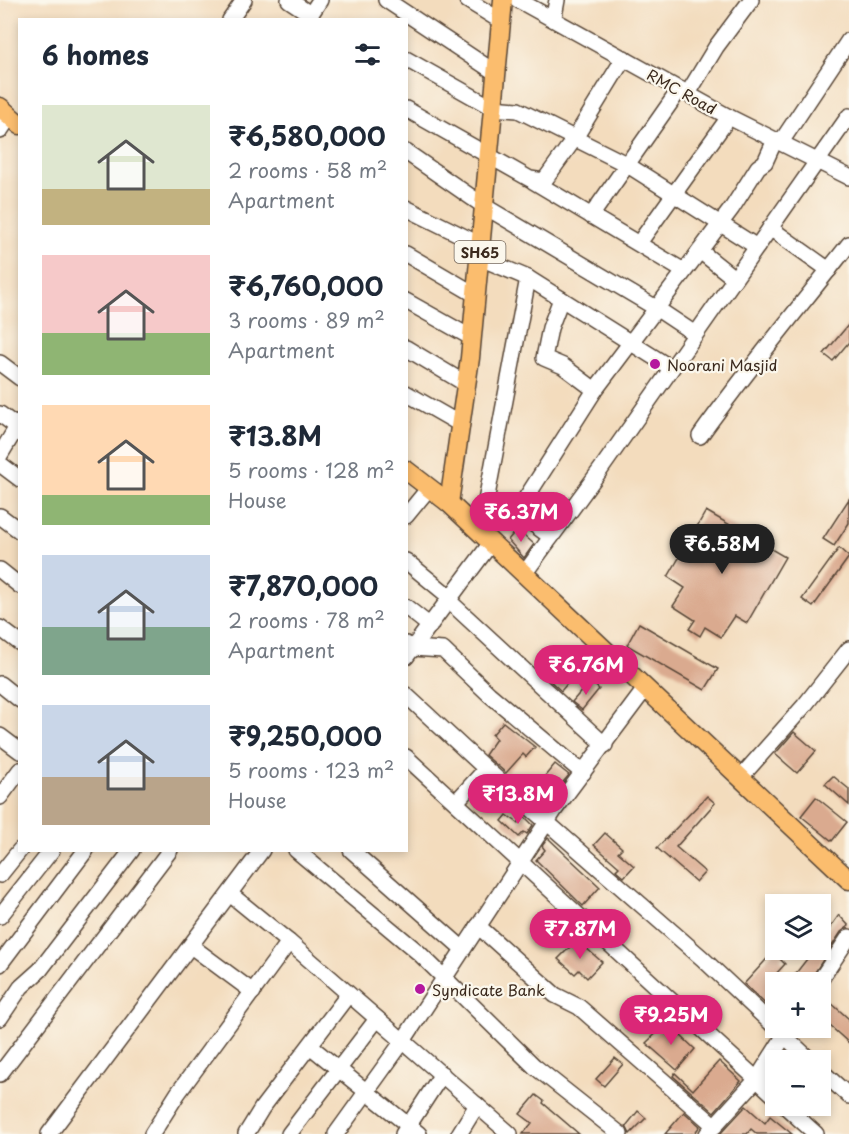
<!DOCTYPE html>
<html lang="en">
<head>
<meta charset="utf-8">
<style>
	:root { --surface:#fff; --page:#f6f6f7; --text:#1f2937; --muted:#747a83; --accent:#db2777 }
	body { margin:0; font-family:"Playpen Sans",sans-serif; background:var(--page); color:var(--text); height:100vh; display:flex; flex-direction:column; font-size:22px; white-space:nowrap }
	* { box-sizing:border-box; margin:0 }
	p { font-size:20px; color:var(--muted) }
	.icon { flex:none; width:33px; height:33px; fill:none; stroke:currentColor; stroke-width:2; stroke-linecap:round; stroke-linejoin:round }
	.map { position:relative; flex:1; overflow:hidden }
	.sheet { position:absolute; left:18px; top:18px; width:390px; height:834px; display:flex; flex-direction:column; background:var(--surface); border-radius:0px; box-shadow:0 3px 9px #0003 }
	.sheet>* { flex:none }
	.controls { position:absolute; left:765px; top:894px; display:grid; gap:12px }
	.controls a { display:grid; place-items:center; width:66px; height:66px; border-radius:0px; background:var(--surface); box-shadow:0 3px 9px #0003; font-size:30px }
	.price { position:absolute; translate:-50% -51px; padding:0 14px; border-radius:21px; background:var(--accent); color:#fff; font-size:20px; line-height:39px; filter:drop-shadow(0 2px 3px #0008) }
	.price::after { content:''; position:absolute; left:50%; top:36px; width:18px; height:14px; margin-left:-9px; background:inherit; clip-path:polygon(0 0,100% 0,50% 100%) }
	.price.selected { background:#222; color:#fff }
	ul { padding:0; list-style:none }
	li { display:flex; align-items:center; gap:18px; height:150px; padding:0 24px }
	li span { display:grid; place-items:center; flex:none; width:168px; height:120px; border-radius:0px; color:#555 }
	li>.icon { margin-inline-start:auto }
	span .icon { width:72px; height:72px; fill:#fffc; stroke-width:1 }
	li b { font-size:26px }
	h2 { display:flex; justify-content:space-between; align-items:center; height:72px; padding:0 24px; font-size:26px }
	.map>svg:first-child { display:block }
	.building { fill:#daaa8f }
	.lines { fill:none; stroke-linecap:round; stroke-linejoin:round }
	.minor-casing { stroke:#574536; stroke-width:18 }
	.major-casing { stroke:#574536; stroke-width:21 }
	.minor { stroke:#fff; stroke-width:15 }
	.major { stroke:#fbbd6e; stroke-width:18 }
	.poi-dot { fill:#b5179e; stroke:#fbf7ec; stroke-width:2 }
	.labels { text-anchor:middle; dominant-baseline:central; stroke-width:4.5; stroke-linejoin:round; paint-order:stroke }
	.shield { fill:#fbf7ec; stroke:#75685c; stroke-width:1.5 }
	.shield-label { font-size:14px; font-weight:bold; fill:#3b2a1e }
	.street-label { font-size:15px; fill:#3b2a1e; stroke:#fbf7ec }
	.poi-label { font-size:15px; fill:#3b2a1e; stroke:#fbf7ec; text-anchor:start }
</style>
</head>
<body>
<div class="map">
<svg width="849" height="1134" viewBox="0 0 849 1134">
	<rect width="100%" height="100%" fill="#fbf7ec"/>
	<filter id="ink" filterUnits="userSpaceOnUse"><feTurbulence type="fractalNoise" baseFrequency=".0167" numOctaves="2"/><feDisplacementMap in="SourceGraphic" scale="12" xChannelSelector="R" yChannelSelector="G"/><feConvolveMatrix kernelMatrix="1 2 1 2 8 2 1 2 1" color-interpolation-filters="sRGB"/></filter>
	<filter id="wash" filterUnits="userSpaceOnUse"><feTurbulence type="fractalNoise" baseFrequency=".008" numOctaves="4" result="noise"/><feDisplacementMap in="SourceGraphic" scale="24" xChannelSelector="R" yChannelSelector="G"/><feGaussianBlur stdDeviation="1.35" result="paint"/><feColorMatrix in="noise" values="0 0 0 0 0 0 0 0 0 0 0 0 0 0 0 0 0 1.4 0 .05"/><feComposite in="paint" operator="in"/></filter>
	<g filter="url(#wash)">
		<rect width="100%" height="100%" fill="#f3dcbd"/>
		<g id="blocks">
			<g class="building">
				<path d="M 849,324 L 849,342 L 833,361 L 824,354 Z"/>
				<path d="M 849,499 L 849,523 L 834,546 L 823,539 Z"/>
				<path d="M 706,511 L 785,557 L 747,623 L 735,616 L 721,637 L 705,627 L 700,636 L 689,629 L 695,620 L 673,606 L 685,588 L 668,577 Z"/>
				<path d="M 517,529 L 534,544 L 524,558 L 508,540 Z"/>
				<path d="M 839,548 L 849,557 L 813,607 L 802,599 Z"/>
				<path d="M 639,623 L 718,669 L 705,690 L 627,645 Z"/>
				<path d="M 559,659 L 576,673 L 561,691 L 545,676 Z"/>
				<path d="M 590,681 L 599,689 L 582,710 L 572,702 Z"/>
				<path d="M 503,722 L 535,747 L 526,757 L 523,754 L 506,773 L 485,755 L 496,739 L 492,735 Z"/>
				<path d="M 794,732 L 816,751 L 797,773 L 775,754 Z"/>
				<path d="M 555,764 L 569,775 L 559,787 L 545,776 Z"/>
				<path d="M 833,776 L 849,789 L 849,805 L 825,784 Z"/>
				<path d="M 707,796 L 715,803 L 676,847 L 705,872 L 696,882 L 657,848 Z"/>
				<path d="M 816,797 L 847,822 L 832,841 L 801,816 Z"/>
				<path d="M 507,815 L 518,823 L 524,816 L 533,825 L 527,834 L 524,832 L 519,837 L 502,821 Z"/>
				<path d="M 605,833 L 622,848 L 618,852 L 634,866 L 624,877 L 616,870 L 619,867 L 594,845 Z"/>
				<path d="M 548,838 L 600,887 L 583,906 L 536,860 L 545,850 L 542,846 Z"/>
				<path d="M 839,915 L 849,926 L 841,932 L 810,980 L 789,982 L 814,950 L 820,950 L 820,942 Z"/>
				<path d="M 577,940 L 602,962 L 587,978 L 579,970 L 575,974 L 558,959 Z"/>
				<path d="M 775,950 L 788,950 L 780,959 L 785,964 L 774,976 L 784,982 L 776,982 L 776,1014 L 744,984 Z"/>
				<path d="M 830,1002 L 849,1019 L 849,1043 L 820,1017 L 820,1013 Z"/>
				<path d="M 667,1023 L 695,1049 L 677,1070 L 646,1043 Z"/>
				<path d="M 615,1058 L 623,1064 L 604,1086 L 596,1079 Z"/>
				<path d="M 719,1061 L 741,1081 L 714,1112 L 673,1076 L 675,1073 L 693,1090 Z"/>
				<path d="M 536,1095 L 544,1101 L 543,1103 L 579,1134 L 523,1134 L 532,1123 L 520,1114 Z"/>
				<path d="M 746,1106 L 765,1123 L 770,1116 L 792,1134 L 757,1134 L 751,1129 L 747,1134 L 720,1134 Z"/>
				<path d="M 638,1111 L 646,1118 L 630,1134 L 626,1126 Z"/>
				<path d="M 684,1112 L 700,1126 L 694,1134 L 665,1134 Z"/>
			</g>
		</g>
	</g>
	<g filter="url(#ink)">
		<use href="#blocks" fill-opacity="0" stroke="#574536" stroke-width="1.5"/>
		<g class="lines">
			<defs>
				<g id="minor">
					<path d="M 289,0 L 310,14"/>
					<path d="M 386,0 L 496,73"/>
					<path d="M 467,0 L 501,21"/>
					<path d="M 518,0 L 729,117 L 849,177"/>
					<path d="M 554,16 L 557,0"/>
					<path d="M 230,20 L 244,0"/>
					<path d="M 307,20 L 320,0"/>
					<path d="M 406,59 L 493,108 L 518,110 L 626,164 L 757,247"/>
					<path d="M 690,90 L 716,47 L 751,0"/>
					<path d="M 406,109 L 530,179 L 544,181 L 575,138 L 624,58"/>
					<path d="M 0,131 L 10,116"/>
					<path d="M 783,139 L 849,40"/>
					<path d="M 406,152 L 484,206 L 656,308 L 695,334"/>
					<path d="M 533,181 L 682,270"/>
					<path d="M 406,208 L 481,245"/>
					<path d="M 591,216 L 680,89"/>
					<path d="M 770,228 L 829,270"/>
					<path d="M 639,243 L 729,117"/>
					<path d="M 700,251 L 734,278"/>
					<path d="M 406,254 L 476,295"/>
					<path d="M 480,258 L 528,278 L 671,368"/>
					<path d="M 561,299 L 550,328 L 544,358 L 563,366 L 595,390"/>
					<path d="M 406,301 L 472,338"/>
					<path d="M 406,348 L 466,384"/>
					<path d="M 0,363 L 20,378"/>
					<path d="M 406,393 L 460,424"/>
					<path d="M 0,414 L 20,429"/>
					<path d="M 700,436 C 747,370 799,308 849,244"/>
					<path d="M 0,455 L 20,422"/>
					<path d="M 0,464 L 20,479"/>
					<path d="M 0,516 L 20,531"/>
					<path d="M 406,516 L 429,488"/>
					<path d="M 480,533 L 528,278"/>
					<path d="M 551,537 L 517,512 L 595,390 L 732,208 L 758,167 L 765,162 L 775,140"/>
					<path d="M 406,561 L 451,598"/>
					<path d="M 0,570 L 20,586"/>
					<path d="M 524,574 L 601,469 L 849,116"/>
					<path d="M 449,601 L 605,745"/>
					<path d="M 406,607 L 430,626"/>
					<path d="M 0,628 L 20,643"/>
					<path d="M 406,644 L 413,648 L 443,650 L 489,694 L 583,773"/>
					<path d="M 406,657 L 491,543"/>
					<path d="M 0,684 L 20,700"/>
					<path d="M 406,695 L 486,769 L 702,958 L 810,1060"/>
					<path d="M 0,736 L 20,751"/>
					<path d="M 406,757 L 776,1097"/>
					<path d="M 740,778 L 804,706 L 849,649"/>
					<path d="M 0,797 L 20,770"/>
					<path d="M 456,802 L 486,769"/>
					<path d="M 296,850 L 419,953 L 534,1066 L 620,1134"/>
					<path d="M 351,850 L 463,949"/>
					<path d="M 0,875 L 20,850"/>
					<path d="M 230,894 L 289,942"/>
					<path d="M 0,916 L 52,850"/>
					<path d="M 478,926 L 555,995 L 579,1007 L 715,1126"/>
					<path d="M 191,946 L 253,992"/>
					<path d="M 0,964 L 86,850"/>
					<path d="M 819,982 L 849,937"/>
					<path d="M 0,1018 L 21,987 L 40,970 L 132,850"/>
					<path d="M 310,1046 L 419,1134"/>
					<path d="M 820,1070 L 849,1096"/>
					<path d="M 0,1074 L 170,850"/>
					<path d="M 785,1106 L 816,1134"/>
					<path d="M 49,1134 L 262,850"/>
					<path d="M 152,1134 L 178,1093 L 289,942 L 403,1041 L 556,808 L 645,689"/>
					<path d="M 246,1134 L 262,1108 L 348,995"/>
					<path d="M 289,1134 L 377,1019"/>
					<path d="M 336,1134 L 403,1041 L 510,1134"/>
					<path d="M 403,1134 L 442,1074"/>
					<path d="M 459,1134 L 477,1105"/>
					<path d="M 707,1134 L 757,1079 L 788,1030"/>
				</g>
				<g id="major">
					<path d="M 0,107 L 20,125"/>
					<path d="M 406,470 L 449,503 L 849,880"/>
					<path d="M 449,503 L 470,358 L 503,0"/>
				</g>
			</defs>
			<use href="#minor" class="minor-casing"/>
			<use href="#major" class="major-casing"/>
			<use href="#minor" class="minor"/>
			<use href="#major" class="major"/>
		</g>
	</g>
	<g class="poi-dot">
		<circle cx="655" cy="364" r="6"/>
		<circle cx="420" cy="989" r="6"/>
	</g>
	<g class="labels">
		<rect class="shield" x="454.5" y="241" width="51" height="22" rx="4.5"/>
		<g class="shield-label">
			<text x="480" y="252">SH65</text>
		</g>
		<g class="street-label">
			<text transform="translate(682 91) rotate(29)">RMC Road</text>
		</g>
		<g class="poi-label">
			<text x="667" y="364">Noorani Masjid</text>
			<text x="432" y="989">Syndicate Bank</text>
		</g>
	</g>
</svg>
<div class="controls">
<a><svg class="icon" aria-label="layers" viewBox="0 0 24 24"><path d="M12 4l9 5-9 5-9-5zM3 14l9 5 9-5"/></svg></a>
<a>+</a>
<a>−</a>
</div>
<b class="price" style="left:521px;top:543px">₹6.37M</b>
<b class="price selected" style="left:722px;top:575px">₹6.58M</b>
<b class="price" style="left:586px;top:696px">₹6.76M</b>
<b class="price" style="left:518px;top:825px">₹13.8M</b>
<b class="price" style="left:580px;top:960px">₹7.87M</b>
<b class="price" style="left:671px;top:1046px">₹9.25M</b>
<section class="sheet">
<h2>6 homes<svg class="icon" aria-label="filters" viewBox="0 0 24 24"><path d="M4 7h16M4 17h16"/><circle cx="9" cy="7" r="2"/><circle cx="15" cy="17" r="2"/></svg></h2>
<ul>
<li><span style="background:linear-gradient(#dfe7d0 70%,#c2b280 0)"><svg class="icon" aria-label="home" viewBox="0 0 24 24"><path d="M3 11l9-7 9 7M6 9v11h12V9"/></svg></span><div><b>₹6,580,000</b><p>2 rooms · 58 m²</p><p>Apartment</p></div></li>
<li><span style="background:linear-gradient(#f6c9c9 65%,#8fb573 0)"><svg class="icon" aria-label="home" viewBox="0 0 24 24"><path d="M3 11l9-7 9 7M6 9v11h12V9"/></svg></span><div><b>₹6,760,000</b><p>3 rooms · 89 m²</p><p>Apartment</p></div></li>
<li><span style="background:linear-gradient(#ffd9b3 75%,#8fb573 0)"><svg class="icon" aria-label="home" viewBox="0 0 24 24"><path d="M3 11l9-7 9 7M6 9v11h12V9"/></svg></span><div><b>₹13.8M</b><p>5 rooms · 128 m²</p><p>House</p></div></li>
<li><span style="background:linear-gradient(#c9d6e8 60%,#7fa58c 0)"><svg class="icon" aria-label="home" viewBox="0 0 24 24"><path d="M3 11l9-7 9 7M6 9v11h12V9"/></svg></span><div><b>₹7,870,000</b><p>2 rooms · 78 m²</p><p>Apartment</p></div></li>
<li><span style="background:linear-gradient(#c9d6e8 60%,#b9a48a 0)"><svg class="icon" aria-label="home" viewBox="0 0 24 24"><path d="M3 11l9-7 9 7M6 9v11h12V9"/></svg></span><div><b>₹9,250,000</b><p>5 rooms · 123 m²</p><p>House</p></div></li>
</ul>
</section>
</div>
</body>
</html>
